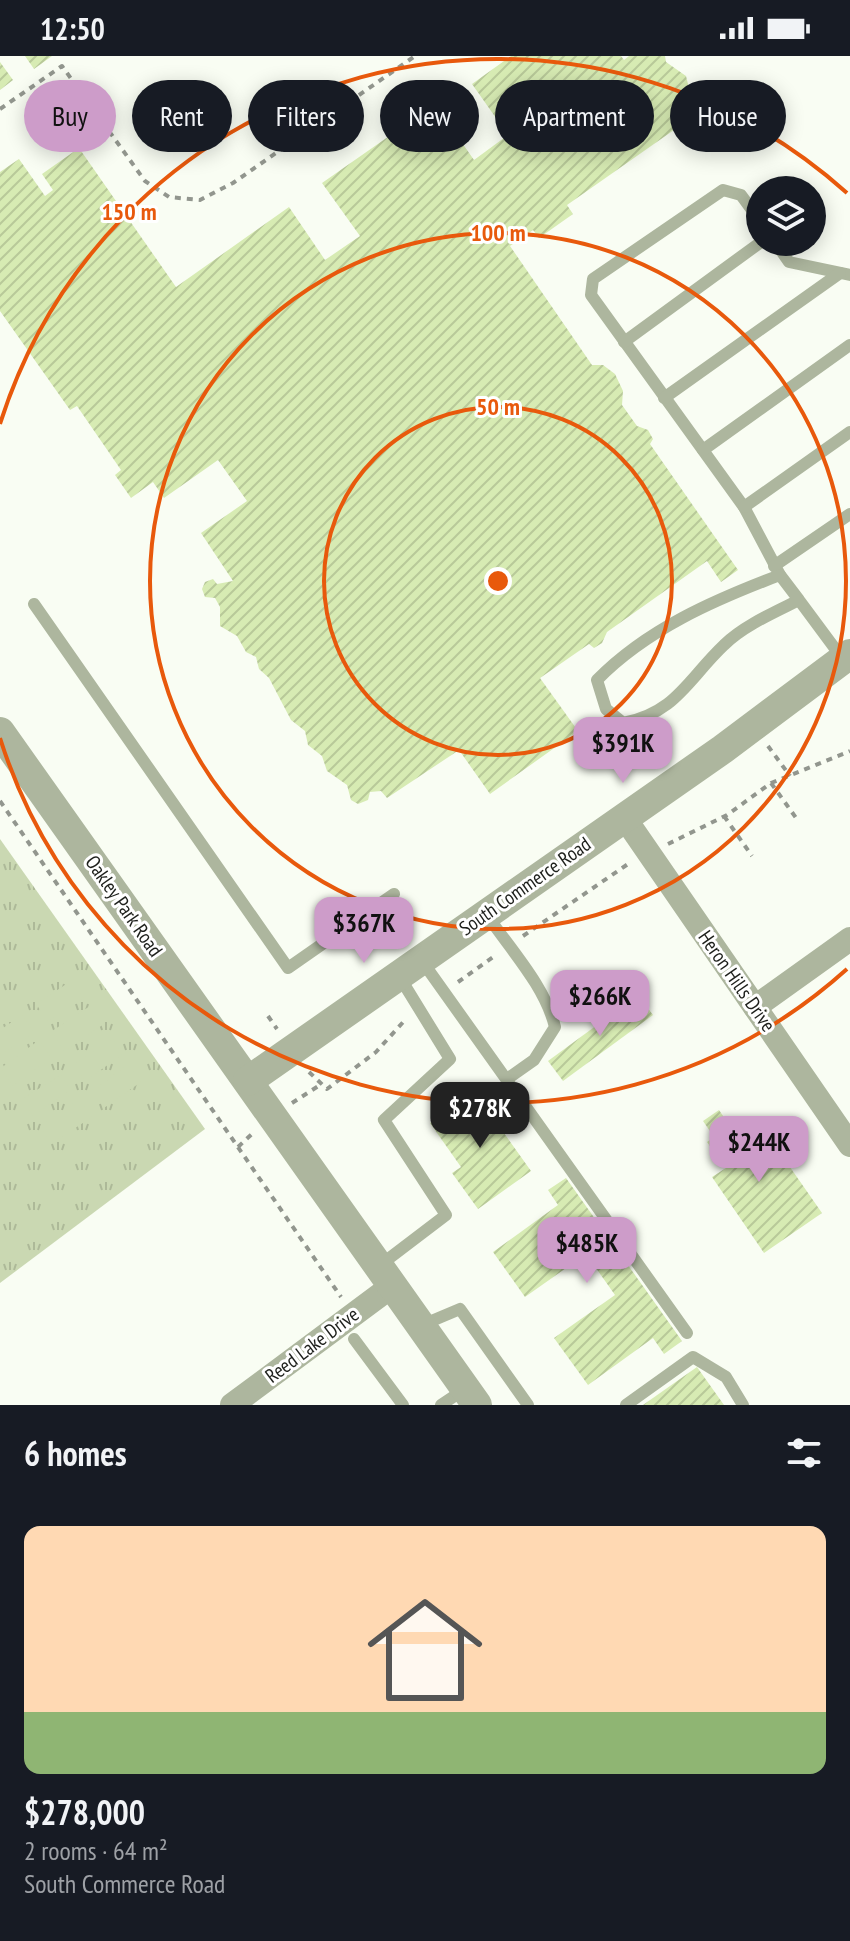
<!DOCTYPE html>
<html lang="en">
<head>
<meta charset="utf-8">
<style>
	:root { --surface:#171b24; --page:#242831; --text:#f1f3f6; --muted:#9ea1a6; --line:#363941; --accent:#cd9cc9 }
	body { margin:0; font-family:"PT Sans Narrow",sans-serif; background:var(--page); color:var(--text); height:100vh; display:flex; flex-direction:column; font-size:30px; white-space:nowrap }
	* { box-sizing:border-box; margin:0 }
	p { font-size:26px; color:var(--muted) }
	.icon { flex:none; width:44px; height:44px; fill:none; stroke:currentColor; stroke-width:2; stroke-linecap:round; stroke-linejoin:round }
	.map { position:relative; height:1349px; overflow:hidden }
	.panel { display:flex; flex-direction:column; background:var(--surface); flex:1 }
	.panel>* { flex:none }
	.top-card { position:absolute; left:24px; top:24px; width:802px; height:72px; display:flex; gap:16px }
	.fabs { position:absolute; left:746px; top:120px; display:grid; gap:16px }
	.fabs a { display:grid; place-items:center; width:80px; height:80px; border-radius:50%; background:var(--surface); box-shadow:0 4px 20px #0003; font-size:40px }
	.price { position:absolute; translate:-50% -68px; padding:0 18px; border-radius:16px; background:var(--accent); color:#111; font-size:26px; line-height:52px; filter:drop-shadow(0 2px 4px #0008) }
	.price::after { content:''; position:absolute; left:50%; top:48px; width:24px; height:18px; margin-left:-12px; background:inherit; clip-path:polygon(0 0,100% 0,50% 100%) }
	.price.current { background:#222; color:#fff }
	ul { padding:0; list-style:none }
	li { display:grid; align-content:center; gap:16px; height:424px; padding:0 24px }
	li+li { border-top:2px solid var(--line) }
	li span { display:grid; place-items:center; height:248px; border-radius:16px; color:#555 }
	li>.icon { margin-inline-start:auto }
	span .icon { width:144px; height:144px; fill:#fffc; stroke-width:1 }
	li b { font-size:34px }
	h2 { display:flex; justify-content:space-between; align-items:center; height:96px; padding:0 24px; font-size:34px }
	.tag { padding:0 28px; border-radius:36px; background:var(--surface); box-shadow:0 4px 20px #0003; font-size:28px; line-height:72px }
	.tag.current { background:var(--accent); color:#111 }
	.status { display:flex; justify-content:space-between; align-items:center; height:56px; padding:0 40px; background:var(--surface); direction:ltr }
	.status svg { height:22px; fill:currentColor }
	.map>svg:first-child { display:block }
	.park { fill:url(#park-tufts) }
	.pitch { fill:#cad8b2 }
	.building { fill:url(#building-hatch) }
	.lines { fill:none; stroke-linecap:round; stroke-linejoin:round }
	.path { stroke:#92968e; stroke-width:4; stroke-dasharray:6 6; stroke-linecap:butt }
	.service { stroke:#adb69e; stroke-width:12 }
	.minor { stroke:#adb69e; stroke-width:24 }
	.tertiary { stroke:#adb69e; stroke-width:30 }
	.ring { fill:none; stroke:#e8590c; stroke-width:4 }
	.labels { text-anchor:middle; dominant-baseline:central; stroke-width:6; stroke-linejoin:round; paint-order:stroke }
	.street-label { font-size:20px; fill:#1d1f1b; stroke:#fff }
	.centre { fill:#e8590c; stroke:#fff; stroke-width:4 }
	.ring-label { font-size:24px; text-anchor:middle; font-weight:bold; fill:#e8590c; stroke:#fff; stroke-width:6; stroke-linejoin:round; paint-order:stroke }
</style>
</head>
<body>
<div class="status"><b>12:50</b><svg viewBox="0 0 49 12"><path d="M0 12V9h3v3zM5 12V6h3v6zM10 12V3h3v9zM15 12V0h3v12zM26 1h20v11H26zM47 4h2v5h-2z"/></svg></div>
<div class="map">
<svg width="850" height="1349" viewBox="0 0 850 1349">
	<defs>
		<pattern id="park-tufts" width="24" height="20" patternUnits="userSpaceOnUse" patternTransform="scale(2)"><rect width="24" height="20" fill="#cad8b2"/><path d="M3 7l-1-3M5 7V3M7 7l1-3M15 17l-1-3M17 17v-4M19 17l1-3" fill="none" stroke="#adb998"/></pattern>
		<pattern id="building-hatch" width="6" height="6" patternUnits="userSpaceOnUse" patternTransform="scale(2)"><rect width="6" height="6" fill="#d7ebb3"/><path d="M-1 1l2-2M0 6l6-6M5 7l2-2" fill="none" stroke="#b8c999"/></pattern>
	</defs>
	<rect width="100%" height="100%" fill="#f9fdf3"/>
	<path class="park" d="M 0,783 L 205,1073 L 0,1227 Z"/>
	<g class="pitch">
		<path d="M 71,925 L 84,942 L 48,965 L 36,948 Z"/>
		<path d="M 90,950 L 104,968 L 64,995 L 52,975 Z"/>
		<path d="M 22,959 L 34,977 L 0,999 L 0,974 Z"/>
		<path d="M 113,983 L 122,999 L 85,1025 L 74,1008 Z"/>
		<path d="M 39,984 L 51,1002 L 13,1030 L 1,1012 Z"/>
		<path d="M 128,1008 L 141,1026 L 104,1052 L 93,1035 Z"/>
		<path d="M 61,1019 L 70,1034 L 33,1060 L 22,1043 Z"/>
		<path d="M 79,1043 L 92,1061 L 51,1088 L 40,1070 Z"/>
	</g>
	<g class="building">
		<path d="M 25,0 L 52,0 L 34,13 Z"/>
		<path d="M 511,0 L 621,0 L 624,4 L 629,0 L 665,0 L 666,6 L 686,20 L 690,36 L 710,51 L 710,61 L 705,68 L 696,69 L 691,62 L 567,149 L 573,158 L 539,182 L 533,174 L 510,190 L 592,309 L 603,309 L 615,318 L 623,335 L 622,349 L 637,370 L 648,374 L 653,383 L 650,388 L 738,514 L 721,526 L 707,505 L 607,576 L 602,587 L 594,592 L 589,588 L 540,622 L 578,675 L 490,738 L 459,694 L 387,742 L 381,735 L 370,736 L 368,744 L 358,748 L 351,744 L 347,729 L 327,715 L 322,700 L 308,689 L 305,675 L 291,664 L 269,622 L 259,613 L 256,601 L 246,596 L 237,580 L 220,570 L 220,551 L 215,542 L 205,541 L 202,533 L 205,526 L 213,523 L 217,528 L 233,525 L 201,477 L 247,445 L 218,404 L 164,442 L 153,426 L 131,442 L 115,419 L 121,414 L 77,350 L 70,354 L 0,255 L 0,116 L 19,103 L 45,140 L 53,134 L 42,118 L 79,92 L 176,231 L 289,151 L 325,204 L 360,180 L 322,127 L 435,48 L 474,104 L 508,79 L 472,28 Z"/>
		<path d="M 0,6 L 13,24 L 0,34 Z"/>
		<path d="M 638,939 L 653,959 L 563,1025 L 548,1005 Z"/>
		<path d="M 474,1035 L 531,1115 L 478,1153 L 452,1117 L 461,1111 L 430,1067 Z"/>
		<path d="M 719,1054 L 730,1070 L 738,1065 L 756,1091 L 769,1081 L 822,1157 L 764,1197 L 712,1121 L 726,1112 L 707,1086 L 714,1081 L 703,1065 Z"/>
		<path d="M 566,1122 L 682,1285 L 664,1298 L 653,1282 L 588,1329 L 554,1282 L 615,1239 L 586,1198 L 525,1241 L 493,1196 L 558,1149 L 548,1134 Z"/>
		<path d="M 697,1311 L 724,1349 L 643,1349 Z"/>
	</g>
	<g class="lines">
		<g class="path">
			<path d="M 0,53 L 62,10 L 145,125 L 169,141 L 200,144 L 233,127 L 415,0"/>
			<path d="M 768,690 L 790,720"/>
			<path d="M 771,727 L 799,766"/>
			<path d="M 0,745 L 341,1241"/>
			<path d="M 724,760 L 752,800"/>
			<path d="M 668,788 L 727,759 L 771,727 L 850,695"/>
			<path d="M 523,880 L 628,808"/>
			<path d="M 458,926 L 496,899"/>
			<path d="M 268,960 L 277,973"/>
			<path d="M 309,1016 L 327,1033 L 376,996 L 405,964"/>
			<path d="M 292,1047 L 320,1029"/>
			<path d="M 238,1091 L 254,1076"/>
		</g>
		<g class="service">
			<path d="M 760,165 L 741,139 L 723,134 L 593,223 L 591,239 L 744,451 L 780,519"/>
			<path d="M 775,186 L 789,206 L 850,219"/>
			<path d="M 624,286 L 761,186"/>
			<path d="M 664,342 L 840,217"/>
			<path d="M 703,394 L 850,289"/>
			<path d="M 744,451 L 850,376"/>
			<path d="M 774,510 L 850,458"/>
			<path d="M 799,544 L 780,519 C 714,544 647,573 597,624 L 606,653 L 623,667 C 676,657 688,623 724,589 C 743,570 775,556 799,544 L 842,602"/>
			<path d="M 34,548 L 288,912 L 394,838"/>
			<path d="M 487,859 C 510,893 545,930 555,971 L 534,1004 L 507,1023"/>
			<path d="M 422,905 L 687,1277"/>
			<path d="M 379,1210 L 446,1159 L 384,1064 L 450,1003 L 399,920"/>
			<path d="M 422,1269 L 460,1253 L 528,1349"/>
			<path d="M 354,1283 L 403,1349"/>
			<path d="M 441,1349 L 465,1333"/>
			<path d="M 626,1349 L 693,1301 L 726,1321 L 743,1349"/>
		</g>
		<g class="minor">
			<path d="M 624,761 L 850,1089"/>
			<path d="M 755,951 L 850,883"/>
			<path d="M 232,1349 L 392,1230"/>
		</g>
		<g class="tertiary">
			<path d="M 0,676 L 477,1349"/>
			<path d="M 248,1025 L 723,693 L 850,598"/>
		</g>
	</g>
	<g class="ring">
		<circle cx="498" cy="525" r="174"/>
		<circle cx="498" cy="525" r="348"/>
		<path d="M847 913A522 522 0 0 1 0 682M0 368A522 522 0 0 1 847 137"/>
	</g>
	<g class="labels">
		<g class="street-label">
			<text transform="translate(525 830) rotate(-35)">South Commerce Road</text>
			<text transform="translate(124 850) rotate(55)">Oakley Park Road</text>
			<text transform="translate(737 925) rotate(55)">Heron Hills Drive</text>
			<text transform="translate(312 1289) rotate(-37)">Reed Lake Drive</text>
		</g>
	</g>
	<circle cx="498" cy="525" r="12" class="centre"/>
	<g class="ring-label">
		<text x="129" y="164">150 m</text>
		<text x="498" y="185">100 m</text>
		<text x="498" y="359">50 m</text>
	</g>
</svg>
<div class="fabs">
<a><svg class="icon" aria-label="layers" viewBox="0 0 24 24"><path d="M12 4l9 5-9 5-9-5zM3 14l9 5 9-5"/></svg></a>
</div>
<b class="price" style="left:623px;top:729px">$391K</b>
<b class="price" style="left:364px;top:909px">$367K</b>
<b class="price" style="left:600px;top:982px">$266K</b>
<b class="price current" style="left:480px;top:1094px">$278K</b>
<b class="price" style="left:759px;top:1128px">$244K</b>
<b class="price" style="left:587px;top:1229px">$485K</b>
<div class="top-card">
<a class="tag current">Buy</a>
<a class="tag">Rent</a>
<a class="tag">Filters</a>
<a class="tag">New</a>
<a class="tag">Apartment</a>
<a class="tag">House</a>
</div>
</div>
<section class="panel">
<h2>6 homes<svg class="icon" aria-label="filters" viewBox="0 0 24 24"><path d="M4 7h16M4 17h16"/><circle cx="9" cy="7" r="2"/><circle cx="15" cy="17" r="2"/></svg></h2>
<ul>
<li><span style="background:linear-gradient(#ffd9b3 75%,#8fb573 0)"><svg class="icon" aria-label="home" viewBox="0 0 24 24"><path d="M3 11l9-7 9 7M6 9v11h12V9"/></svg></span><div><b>$278,000</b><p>2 rooms · 64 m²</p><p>South Commerce Road</p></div></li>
</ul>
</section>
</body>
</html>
